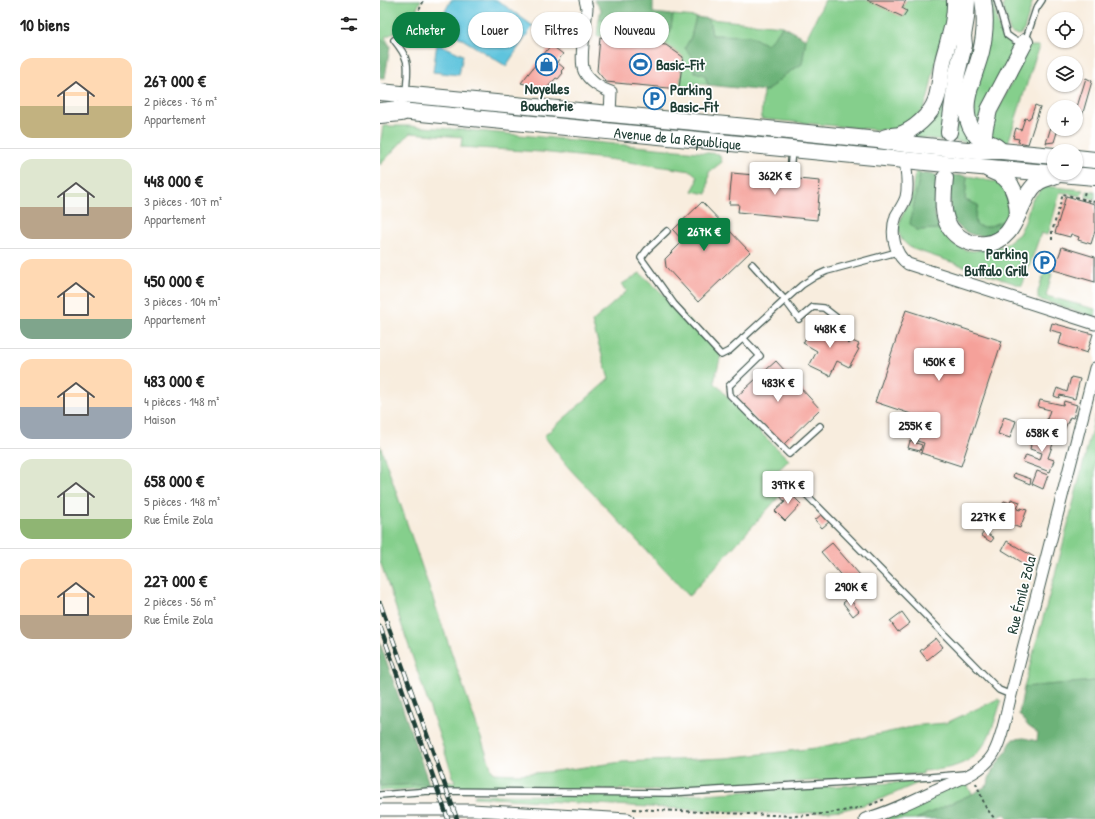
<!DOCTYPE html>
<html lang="fr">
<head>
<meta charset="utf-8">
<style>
	:root { --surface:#fff; --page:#f6f6f6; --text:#222; --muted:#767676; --line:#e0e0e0; --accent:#0b8043 }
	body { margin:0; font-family:"Patrick Hand",sans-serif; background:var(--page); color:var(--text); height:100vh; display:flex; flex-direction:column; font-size:15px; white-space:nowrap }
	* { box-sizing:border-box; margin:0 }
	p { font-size:13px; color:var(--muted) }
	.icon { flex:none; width:22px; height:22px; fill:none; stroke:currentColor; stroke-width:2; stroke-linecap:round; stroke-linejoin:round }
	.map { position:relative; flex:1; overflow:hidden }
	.drawer { display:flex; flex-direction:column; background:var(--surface); width:380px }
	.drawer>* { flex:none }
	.guide { position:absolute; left:12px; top:12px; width:380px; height:36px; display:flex; gap:8px }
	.controls { position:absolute; left:667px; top:12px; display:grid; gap:8px }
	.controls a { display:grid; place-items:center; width:36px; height:36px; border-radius:50%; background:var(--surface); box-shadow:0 1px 3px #0004; font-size:20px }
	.price { position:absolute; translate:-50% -34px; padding:0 9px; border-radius:4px; background:#fff; color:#222; font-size:13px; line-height:26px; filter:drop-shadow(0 1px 2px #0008) }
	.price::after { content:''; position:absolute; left:50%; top:24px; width:12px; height:9px; margin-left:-6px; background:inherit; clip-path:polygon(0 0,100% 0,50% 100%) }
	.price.current { background:var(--accent); color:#fff }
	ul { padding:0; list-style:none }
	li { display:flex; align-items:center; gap:12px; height:100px; padding:0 20px }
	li+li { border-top:1px solid var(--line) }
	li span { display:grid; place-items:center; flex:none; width:112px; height:80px; border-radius:12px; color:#555 }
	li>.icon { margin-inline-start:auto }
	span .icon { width:48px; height:48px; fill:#fffc; stroke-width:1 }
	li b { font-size:17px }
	h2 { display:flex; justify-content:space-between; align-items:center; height:48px; padding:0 20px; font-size:17px }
	.chip { padding:0 14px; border-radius:18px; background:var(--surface); box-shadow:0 1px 3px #0004; font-size:14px; line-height:36px }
	.chip.current { background:var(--accent); color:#fff }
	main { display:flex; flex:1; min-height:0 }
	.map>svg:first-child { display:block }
	.green { fill:#85cf8c; stroke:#528660 }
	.forest { fill:#6cb278; stroke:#467856 }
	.water { fill:#5fc4dd; stroke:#3f8088 }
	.building { fill:#f5a19a }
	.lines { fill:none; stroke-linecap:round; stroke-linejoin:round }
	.lane-casing { stroke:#40574e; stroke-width:8 }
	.street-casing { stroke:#40574e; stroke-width:13 }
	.secondary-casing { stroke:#40574e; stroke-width:18 }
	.highway-casing { stroke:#40574e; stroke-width:22 }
	.path { stroke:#40574e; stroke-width:2; stroke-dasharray:3 3; stroke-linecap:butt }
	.lane { stroke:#fff; stroke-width:5.5 }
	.street { stroke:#fff; stroke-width:11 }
	.secondary { stroke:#fff; stroke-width:16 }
	.highway { stroke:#fff; stroke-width:20 }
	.rail-casing { stroke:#1f3d34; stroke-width:4.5 }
	.rail { stroke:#fff; stroke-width:3; stroke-dasharray:9; stroke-linecap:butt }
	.labels { text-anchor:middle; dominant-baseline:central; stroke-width:3.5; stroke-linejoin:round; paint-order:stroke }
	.poi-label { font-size:15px; font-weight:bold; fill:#1f3d34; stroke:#fff; text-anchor:start }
	.street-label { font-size:15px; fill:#1f3d34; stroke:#fff }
</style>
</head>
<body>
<main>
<section class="drawer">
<h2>10 biens<svg class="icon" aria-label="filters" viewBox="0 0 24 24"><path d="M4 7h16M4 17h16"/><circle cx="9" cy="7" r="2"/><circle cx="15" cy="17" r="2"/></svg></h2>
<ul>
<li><span style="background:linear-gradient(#ffd9b3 60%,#c2b280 0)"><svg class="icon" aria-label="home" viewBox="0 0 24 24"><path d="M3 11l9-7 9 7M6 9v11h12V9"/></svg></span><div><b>267 000 €</b><p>2 pièces · 76 m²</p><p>Appartement</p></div></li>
<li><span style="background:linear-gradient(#dfe7d0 60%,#b9a48a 0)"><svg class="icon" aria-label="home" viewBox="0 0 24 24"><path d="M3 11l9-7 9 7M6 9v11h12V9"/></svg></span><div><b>448 000 €</b><p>3 pièces · 107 m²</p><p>Appartement</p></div></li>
<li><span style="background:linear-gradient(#ffd9b3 75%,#7fa58c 0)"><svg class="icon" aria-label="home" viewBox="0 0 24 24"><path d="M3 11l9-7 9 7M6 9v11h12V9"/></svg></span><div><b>450 000 €</b><p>3 pièces · 104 m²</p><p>Appartement</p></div></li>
<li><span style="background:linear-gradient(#ffd9b3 60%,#9aa5b1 0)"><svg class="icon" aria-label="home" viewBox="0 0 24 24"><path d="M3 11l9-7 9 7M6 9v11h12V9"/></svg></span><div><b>483 000 €</b><p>4 pièces · 148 m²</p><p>Maison</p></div></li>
<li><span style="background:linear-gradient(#dfe7d0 75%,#8fb573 0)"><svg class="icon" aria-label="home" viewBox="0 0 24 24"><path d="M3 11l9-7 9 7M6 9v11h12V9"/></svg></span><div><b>658 000 €</b><p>5 pièces · 148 m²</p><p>Rue Émile Zola</p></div></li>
<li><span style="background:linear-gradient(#ffd9b3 70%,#b9a48a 0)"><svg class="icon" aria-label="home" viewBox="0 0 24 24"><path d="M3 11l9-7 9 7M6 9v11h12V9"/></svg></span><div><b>227 000 €</b><p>2 pièces · 56 m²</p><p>Rue Émile Zola</p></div></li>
</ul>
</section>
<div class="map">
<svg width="715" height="819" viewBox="0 0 715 819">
	<rect width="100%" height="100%" fill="#fff"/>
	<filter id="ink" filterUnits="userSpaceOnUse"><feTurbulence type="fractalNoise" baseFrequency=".025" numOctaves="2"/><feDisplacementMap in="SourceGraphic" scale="8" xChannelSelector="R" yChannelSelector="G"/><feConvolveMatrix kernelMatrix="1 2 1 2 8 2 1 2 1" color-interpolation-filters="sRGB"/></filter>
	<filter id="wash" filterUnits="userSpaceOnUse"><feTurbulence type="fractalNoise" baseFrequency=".012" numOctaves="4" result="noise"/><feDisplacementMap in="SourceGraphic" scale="16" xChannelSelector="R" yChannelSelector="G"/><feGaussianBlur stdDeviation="0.9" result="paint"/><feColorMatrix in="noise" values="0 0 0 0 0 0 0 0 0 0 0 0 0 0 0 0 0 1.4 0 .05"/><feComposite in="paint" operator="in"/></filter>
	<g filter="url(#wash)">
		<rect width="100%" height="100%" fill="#f8edde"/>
		<g class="green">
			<path d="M 0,0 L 41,0 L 21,41 L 16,32 L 5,37 L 10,46 L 0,39 Z"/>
			<path d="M 445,0 L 487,0 L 523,17 L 527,11 L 522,8 L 526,0 L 567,0 L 567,21 L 558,51 L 548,97 L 544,109 L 529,123 L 510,130 L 499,130 L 381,119 L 383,91 L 387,91 L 406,74 L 422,64 L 426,39 Z"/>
			<path d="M 610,0 L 613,0 C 618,20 616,39 638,45 L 600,127 L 591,111 Z"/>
			<path d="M 625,0 L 653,0 L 644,30 L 640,35 L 632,34 L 630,32 L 623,6 Z"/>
			<path d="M 599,11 L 592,69 L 596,143 L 575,141 C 577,108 584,76 591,44 C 593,33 597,22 599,11 Z"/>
			<path d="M 583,12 L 565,95 L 561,140 L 530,137 L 563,84 Z"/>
			<path d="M 293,15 L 316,17 L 311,37 L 305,48 L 312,57 L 315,72 L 325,75 L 328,85 L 313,83 L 319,91 L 299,89 L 303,57 L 286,45 L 217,36 L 219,19 L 233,20 L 253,16 L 268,31 L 290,33 Z"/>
			<path d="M 329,19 L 403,26 L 387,45 L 370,36 L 332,35 Z"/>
			<path d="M 649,46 L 659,46 L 628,143 L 617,141 L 608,137 L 609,129 Z"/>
			<path d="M 3,126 L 28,126 L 87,130 L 339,154 L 342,162 L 329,172 L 327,194 L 312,191 L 316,184 L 317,176 L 311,171 L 235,160 L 161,152 L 81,147 L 82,137 L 30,133 L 0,165 L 0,146 Z"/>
			<path d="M 536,172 L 540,173 L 530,224 L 537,230 L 560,229 L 569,240 L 579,247 L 586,250 L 593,251 L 623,246 L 639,234 L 645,222 L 651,201 L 664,186 L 703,190 L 701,196 L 680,192 L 669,232 L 667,235 L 661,233 L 642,286 L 533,249 C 507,234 523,217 531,197 C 534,189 532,181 536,172 Z"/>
			<path d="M 587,176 C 597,177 610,182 619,182 C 631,192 634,206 627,221 C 614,221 611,231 596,225 L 595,216 L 598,205 L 585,200 Z"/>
			<path d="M 707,191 L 715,192 L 715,199 L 706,197 Z"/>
			<path d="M 665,271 L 672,274 L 666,296 L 715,309 L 715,317 L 658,299 L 658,291 Z"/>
			<path d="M 260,273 L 294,304 L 341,355 L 334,382 L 379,431 L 409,460 L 392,476 L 406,489 L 309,596 L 188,467 L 164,436 L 229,379 L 212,322 L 247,291 L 242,284 Z"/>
			<path d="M 715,416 L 715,681 L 644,687 L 679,560 Z"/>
			<path d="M 0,445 L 113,773 L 137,774 L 168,772 L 242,762 L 346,758 L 436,748 L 541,725 L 566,723 L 618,699 L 621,701 C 607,750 597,768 543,771 L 543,774 L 289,790 L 48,788 L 0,791 L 0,786 L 75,782 L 0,561 Z"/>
			<path d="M 585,780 L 592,794 L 536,819 L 504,819 Z"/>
			<path d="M 545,781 L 545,783 L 538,783 L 506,797 L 483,805 L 462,810 L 413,814 L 339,811 L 94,797 L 95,795 L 288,796 Z"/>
		</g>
		<g class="forest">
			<path d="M 214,0 L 273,0 L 273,13 L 293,15 L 290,33 L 268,31 L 253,16 L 233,20 L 219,19 L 221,9 Z"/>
			<path d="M 316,17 L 329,19 L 332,35 L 370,36 L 387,45 L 403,26 L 426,39 L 422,64 L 406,74 L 386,91 L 328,85 L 325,75 L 315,72 L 312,57 L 305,48 L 311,37 Z"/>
			<path d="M 0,39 L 10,46 L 5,78 L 0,78 Z"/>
			<path d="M 540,173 L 557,175 L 555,216 L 560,229 L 537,230 L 530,224 Z"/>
			<path d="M 572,175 L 587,176 L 585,200 L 598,205 L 595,216 L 596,225 C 611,231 614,221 627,221 C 615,243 581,240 572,216 C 568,204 571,188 572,175 Z"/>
			<path d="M 0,643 L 49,784 L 0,786 Z"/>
			<path d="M 715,681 L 715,819 L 629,819 L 625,814 L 615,819 L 536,819 L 592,794 L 608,785 C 609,771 618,764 625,753 C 628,748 630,743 633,739 L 644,738 L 657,741 L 658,733 L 648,726 L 639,714 L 644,687 Z"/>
		</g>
		<g class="water">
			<path d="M 71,0 L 117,0 L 153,26 L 126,66 L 58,24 Z"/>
			<path d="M 57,43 L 83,55 L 79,75 L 53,72 Z"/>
		</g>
		<g id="blocks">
			<g class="building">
				<path d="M 487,0 L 526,0 L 522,8 L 527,11 L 523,17 Z"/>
				<path d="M 220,37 L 286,45 L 303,57 L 299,89 L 226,82 L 217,71 Z"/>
				<path d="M 171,45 L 183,54 L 177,62 L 184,68 L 181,71 L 183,73 L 178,79 L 176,78 L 166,89 L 141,83 Z"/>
				<path d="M 706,78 L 712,81 L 700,123 L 696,122 L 696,110 Z"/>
				<path d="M 655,105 L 660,107 L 648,144 L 638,142 L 639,139 L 633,138 L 636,128 L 641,130 L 645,118 L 649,119 L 650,117 L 651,117 Z"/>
				<path d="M 671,127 L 674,127 L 674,129 L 678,129 L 674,142 L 666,143 Z"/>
				<path d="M 352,173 L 440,181 L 437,220 L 358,212 L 359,204 L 349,204 Z"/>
				<path d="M 686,196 L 715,204 L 715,231 L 711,244 L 698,240 L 699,237 L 691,234 L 690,237 L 675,233 Z"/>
				<path d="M 322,202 L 370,252 L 318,302 L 286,267 L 285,259 L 303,241 L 293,230 Z"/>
				<path d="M 682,247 L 715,257 L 715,282 L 674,270 Z"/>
				<path d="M 526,310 L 622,341 L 581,466 L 541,453 L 544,443 L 537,441 L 543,418 L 495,402 Z"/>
				<path d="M 436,322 L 449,329 L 447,333 L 449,333 L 449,332 L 455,335 L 457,331 L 463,335 L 462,338 L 468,341 L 467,343 L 468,344 L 470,340 L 479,344 L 477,348 L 479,349 L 469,367 L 457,361 L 450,376 L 429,366 L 437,351 L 423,343 L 433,325 L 434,326 Z"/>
				<path d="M 672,323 L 713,334 L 707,353 L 679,344 L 682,333 L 670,330 Z"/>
				<path d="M 396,361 L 440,409 L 402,446 L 355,398 Z"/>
				<path d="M 691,377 L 700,379 L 695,399 L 680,395 L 679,398 L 674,396 L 677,388 L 687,392 Z"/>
				<path d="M 660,400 L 683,405 L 684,401 L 697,405 L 693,418 L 690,417 L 682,435 L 664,429 L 670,410 L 658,407 Z"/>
				<path d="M 624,417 L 636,421 L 630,438 L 618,434 Z"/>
				<path d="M 661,434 L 675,438 L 668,458 L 674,460 L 670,472 L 643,462 L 646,455 L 660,460 L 662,453 L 650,449 L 651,445 L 649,444 L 651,439 L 658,442 Z"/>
				<path d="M 530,441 L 542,445 L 540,451 L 528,448 Z"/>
				<path d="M 657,471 L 668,475 L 663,489 L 652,484 Z"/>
				<path d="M 634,473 L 651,479 L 650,484 L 633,477 Z"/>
				<path d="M 406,489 L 421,504 L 405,521 L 395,511 L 405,502 L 400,496 Z"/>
				<path d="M 631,499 L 640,502 L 637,509 L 640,510 L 641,508 L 647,510 L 640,528 L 624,522 L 626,518 L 618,515 L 624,501 L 630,503 Z"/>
				<path d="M 442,514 L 449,522 L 442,528 L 435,520 Z"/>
				<path d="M 604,532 L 614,538 L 611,542 L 601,536 Z"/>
				<path d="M 627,541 L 654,557 L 648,566 L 622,550 Z"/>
				<path d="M 452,543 L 487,583 L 476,593 L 441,552 Z"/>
				<path d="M 469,598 L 479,611 L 473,616 L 463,603 Z"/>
				<path d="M 522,612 L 530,623 L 518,632 L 510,621 Z"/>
				<path d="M 556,638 L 563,647 L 547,660 L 540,651 Z"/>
			</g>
		</g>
	</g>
	<g filter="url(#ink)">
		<use href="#blocks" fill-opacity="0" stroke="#40574e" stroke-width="1"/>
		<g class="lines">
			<defs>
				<g id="lane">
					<path d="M 617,0 L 627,35 L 634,40 L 645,42 L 656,9 L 662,0"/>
					<path d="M 14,40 C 31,61 28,66 26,92"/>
					<path d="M 410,171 L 412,151"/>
					<path d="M 287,231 L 267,250 L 261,258 L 294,304 L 341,355 L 349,351 L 405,300 L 422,285 L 436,276 L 447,271 L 517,252"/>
					<path d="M 372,264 L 405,300 L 419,319 L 433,307 L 444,308 L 462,322"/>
					<path d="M 363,338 L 380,356 L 349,386 L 350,395 L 409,454 L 440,426"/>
					<path d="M 402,478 L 409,479 L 415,483 L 619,690 L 631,695"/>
					<path d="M 0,795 L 49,791 L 289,793 L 550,777 L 584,774"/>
				</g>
				<g id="street">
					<path d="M 205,0 L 207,8 C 206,22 199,60 204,71 C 209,81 221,89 231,92 L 230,114"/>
					<path d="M 525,159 C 526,170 529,185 526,197 C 524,204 519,210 516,216 C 510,233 514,254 528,264 L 715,324"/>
					<path d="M 0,810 L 92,810 L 248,819"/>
					<path d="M 485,819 C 510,812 532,801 555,790 C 574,781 600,774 612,756 C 622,741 626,713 631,695 L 715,368"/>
				</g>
				<g id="secondary">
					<path d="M 603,0 C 606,17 605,35 601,52 C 595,77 577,106 593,131 C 600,143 612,141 620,150"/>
					<path d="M 0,92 L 377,128 L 498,140 L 526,144 L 597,151 L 621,151 L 674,156"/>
					<path id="s1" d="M 10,110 L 566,164 L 715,177"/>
					<path d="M 569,132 L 577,73 L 584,45 L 583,36 L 586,18 L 587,0"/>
					<path d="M 504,138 C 508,136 514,136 519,135 C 534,130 551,115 556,100 C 561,86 560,71 564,57 C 569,38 576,20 575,0"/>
					<path d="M 603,141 L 605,127 L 609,110 L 645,42"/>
					<path d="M 696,158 L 715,160"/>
					<path d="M 608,169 C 613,172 620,174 625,178 C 635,187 637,201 638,214"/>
					<path d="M 565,178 C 563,199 559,226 582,239 C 589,243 598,245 606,244 C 639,240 636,201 657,183 C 662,179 671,177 677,175"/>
				</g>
				<path id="highway" d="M 0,113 L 21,111"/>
			</defs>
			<use href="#lane" class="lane-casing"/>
			<use href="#street" class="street-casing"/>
			<use href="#secondary" class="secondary-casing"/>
			<use href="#highway" class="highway-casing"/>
			<g class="path">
				<path d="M 26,43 L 32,25 L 44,0"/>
				<path d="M 703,201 L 705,190"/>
				<path d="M 672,240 L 672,232 L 683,194 L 715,202"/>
				<path d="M 596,783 L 606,808 L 615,819"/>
				<path d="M 490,805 L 505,799"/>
				<path d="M 253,809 L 415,816 C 438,815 460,812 482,807"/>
			</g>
			<use href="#lane" class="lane"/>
			<use href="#street" class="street"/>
			<use href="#secondary" class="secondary"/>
			<use href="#highway" class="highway"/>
			<defs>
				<g id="rail">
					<path d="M 0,603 L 77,819"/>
					<path d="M 0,626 L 68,819"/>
				</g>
			</defs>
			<use href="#rail" class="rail-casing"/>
			<use href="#rail" class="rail"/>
		</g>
	</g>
	<defs>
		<symbol id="stadium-ring" viewBox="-11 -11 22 22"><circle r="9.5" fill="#fff" stroke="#1f6fb2" stroke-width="1.5"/><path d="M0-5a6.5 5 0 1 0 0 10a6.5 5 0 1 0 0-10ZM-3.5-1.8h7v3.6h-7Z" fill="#1f6fb2"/></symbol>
		<symbol id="shop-ring" viewBox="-11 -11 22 22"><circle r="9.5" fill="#fff" stroke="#1f6fb2" stroke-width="1.5"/><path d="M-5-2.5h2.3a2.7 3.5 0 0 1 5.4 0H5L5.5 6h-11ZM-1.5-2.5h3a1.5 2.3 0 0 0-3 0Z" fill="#1f6fb2"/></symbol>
		<symbol id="parking-ring" viewBox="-11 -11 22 22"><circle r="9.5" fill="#fff" stroke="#1f6fb2" stroke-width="1.5"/><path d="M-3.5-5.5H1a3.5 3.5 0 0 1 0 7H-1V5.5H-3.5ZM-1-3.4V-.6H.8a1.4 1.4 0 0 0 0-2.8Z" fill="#1f6fb2"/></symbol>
	</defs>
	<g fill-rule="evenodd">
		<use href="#stadium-ring" x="248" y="52" width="25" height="25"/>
		<use href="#shop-ring" x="154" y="52" width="25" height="25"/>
		<use href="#parking-ring" x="262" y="86" width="25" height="25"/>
		<use href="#parking-ring" x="652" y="250" width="25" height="25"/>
	</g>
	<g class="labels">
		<g class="poi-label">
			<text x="276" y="64">Basic-Fit</text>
			<text x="167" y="88" text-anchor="middle">Noyelles<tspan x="167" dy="17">Boucherie</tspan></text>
			<text x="290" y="89">Parking<tspan x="290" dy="17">Basic-Fit</tspan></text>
			<text x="648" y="253" text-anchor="end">Parking<tspan x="648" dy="17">Buffalo Grill</tspan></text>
		</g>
		<g class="street-label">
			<text stroke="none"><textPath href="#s1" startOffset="289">Avenue de la République</textPath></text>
			<text transform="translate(641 595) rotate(-76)">Rue Émile Zola</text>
		</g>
	</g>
</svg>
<div class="controls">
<a><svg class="icon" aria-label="locate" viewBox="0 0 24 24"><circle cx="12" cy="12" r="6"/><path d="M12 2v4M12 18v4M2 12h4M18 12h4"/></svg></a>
<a><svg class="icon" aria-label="layers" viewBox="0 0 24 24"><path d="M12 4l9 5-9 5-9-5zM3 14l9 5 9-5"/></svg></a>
<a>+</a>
<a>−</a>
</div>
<b class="price" style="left:395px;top:196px">362K €</b>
<b class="price current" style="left:324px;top:252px">267K €</b>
<b class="price" style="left:450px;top:349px">448K €</b>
<b class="price" style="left:559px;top:382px">450K €</b>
<b class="price" style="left:398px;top:403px">483K €</b>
<b class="price" style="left:535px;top:446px">255K €</b>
<b class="price" style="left:662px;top:453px">658K €</b>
<b class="price" style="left:408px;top:505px">397K €</b>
<b class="price" style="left:608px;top:537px">227K €</b>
<b class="price" style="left:471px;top:607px">290K €</b>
<div class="guide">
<a class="chip current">Acheter</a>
<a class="chip">Louer</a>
<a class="chip">Filtres</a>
<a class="chip">Nouveau</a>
</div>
</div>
</main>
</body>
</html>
